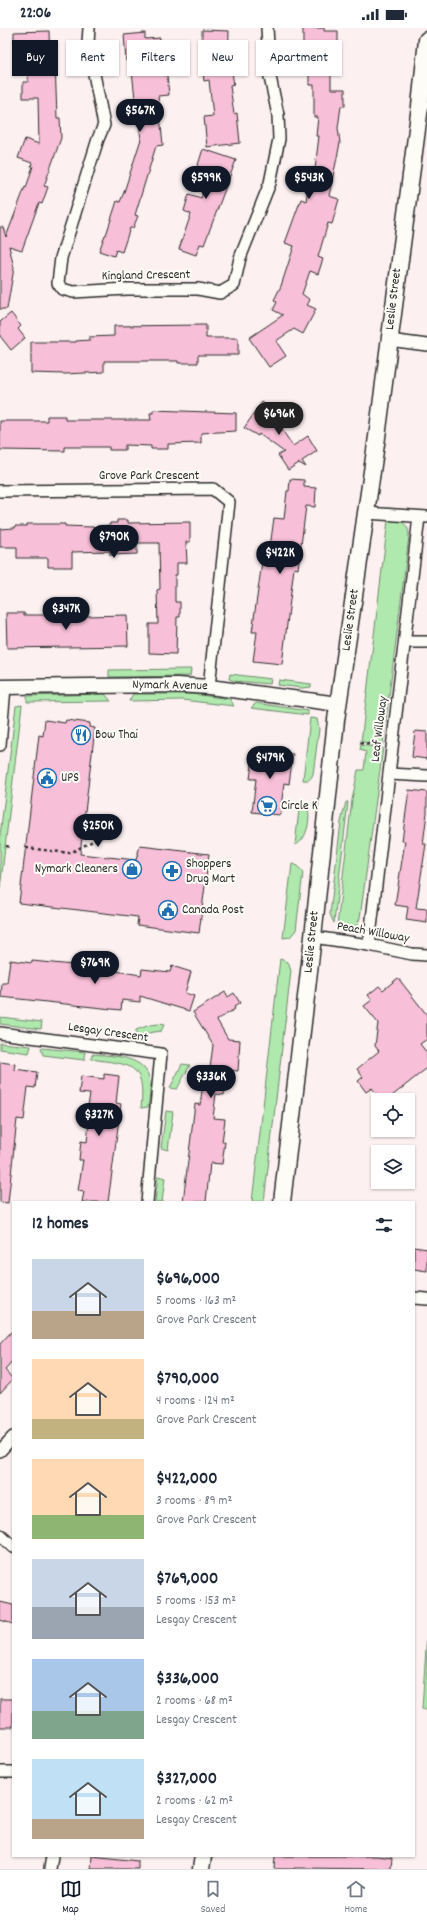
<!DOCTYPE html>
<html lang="en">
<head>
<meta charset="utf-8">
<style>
	:root { --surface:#fff; --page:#f2f2f3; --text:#1f2937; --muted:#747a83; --line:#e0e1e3; --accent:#111827 }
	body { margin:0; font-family:Dekko,sans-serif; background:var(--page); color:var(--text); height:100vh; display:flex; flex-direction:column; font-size:15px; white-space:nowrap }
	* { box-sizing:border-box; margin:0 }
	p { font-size:13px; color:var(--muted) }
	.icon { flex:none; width:22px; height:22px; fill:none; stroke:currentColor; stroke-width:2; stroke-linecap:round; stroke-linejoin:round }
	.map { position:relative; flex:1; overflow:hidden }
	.side { position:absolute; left:12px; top:1173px; width:403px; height:656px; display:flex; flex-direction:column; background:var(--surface); border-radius:0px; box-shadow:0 1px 3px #0004 }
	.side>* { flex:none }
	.guide { position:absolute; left:12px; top:12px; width:403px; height:36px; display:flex; gap:8px }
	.controls { position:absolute; left:371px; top:1065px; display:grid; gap:8px }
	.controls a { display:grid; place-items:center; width:44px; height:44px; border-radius:0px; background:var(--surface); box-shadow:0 1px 3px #0004; font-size:20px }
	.price { position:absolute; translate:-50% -34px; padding:0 9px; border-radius:14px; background:var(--accent); color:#fff; font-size:13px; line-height:26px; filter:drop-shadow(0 1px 2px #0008) }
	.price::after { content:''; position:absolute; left:50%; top:24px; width:12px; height:9px; margin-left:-6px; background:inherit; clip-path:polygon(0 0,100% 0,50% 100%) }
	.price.on { background:#222; color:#fff }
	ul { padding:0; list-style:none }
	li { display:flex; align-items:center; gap:12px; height:100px; padding:0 20px }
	li span { display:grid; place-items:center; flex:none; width:112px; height:80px; border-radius:0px; color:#555 }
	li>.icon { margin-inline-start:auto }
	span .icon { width:48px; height:48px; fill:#fffc; stroke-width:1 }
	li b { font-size:17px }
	h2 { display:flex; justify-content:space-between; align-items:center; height:48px; padding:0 20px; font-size:17px }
	.tag { padding:0 14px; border-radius:0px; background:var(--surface); box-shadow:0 1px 3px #0004; font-size:14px; line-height:36px }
	.tag.on { background:var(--accent); color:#fff }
	.status { display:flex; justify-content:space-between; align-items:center; height:28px; padding:0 20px; background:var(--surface); direction:ltr }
	.status svg { height:11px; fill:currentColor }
	.menu { display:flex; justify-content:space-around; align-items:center; height:56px; border-top:1px solid var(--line); background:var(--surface); font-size:11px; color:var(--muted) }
	.menu a { display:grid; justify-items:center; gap:2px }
	.menu .on { color:var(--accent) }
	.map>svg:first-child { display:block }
	.green { fill:#b0e9ad; stroke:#6e8a6c }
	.building { fill:#f8c0d8; stroke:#2b2b2b }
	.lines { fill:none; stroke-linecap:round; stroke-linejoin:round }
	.minor-casing { stroke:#2b2b2b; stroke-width:14 }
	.tertiary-casing { stroke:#2b2b2b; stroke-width:17 }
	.secondary-casing { stroke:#2b2b2b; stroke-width:19 }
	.path { stroke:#2b2b2b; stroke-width:2.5; stroke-dasharray:3 3; stroke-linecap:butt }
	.minor { stroke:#fdfcf7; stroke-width:11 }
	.tertiary { stroke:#fdfcf7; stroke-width:14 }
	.secondary { stroke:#fdfcf7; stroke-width:16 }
	.labels { text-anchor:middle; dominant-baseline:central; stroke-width:4; stroke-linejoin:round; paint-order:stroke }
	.street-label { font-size:13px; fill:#2b2b2b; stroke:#fdfcf7 }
	.poi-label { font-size:13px; fill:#2b2b2b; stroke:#fdfcf7; text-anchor:start }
</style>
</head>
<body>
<div class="status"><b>22:06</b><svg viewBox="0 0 49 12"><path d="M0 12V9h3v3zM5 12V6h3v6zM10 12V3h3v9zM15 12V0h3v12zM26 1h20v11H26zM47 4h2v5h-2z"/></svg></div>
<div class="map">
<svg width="427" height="1841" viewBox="0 0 427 1841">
	<rect width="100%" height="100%" fill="#fcf0f1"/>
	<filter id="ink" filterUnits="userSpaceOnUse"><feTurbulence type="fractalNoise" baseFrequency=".025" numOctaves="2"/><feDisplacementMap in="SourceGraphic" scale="8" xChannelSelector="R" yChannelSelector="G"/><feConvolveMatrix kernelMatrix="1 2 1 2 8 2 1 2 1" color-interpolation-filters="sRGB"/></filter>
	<g filter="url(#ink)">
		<g class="green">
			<path d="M 388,492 C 400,491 409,495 409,508 L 383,716 L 361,714 Z"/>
			<path d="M 191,641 L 190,648 L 109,649 L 109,642 Z"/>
			<path d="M 230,646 L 271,651 L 270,656 L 234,653 L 229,651 Z"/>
			<path d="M 279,652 L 311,656 L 311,659 L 302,660 L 278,657 Z"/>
			<path d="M 105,666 L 111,673 L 27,674 L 27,668 Z"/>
			<path d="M 133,666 L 192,666 L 230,671 L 234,678 L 182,672 L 129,673 Z"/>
			<path d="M 256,675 L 308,683 L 308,687 L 251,680 Z"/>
			<path d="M 22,677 L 0,861 L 0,807 L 16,678 Z"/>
			<path d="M 310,690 L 317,691 L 319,701 L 313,746 C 311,751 309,753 303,752 Z"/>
			<path d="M 361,717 L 383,720 L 360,890 L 357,897 L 349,901 L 337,898 L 352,772 L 358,742 L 364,742 L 366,724 L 360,722 Z"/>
			<path d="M 300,773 L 305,774 C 313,784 308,813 295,817 Z"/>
			<path d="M 346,774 L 348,774 L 334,895 L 330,886 L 341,794 Z"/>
			<path d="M 292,836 L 296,837 L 303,844 L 296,902 L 290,909 L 283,910 Z"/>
			<path d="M 280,931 L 288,934 L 291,943 L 264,1174 L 252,1174 Z"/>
			<path d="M 0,989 L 42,994 L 41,1001 L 0,996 Z"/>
			<path d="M 159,996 L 164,997 L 161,1003 L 147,1005 L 136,1009 L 136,1002 L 150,997 Z"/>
			<path d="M 0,1015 L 31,1018 L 29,1025 L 0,1021 Z"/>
			<path d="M 41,1020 L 85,1024 L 84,1032 L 43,1027 Z"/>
			<path d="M 92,1026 C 112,1028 148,1027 150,1055 C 151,1063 149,1071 148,1079 L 141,1080 C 146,1034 130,1037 91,1031 Z"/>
			<path d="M 182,1036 L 190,1037 L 177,1061 L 170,1060 Z"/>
			<path d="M 166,1083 L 173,1084 L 168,1122 L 161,1120 Z"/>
			<path d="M 158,1148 L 165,1150 L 162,1174 L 155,1174 Z"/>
			<path d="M 427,1605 L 427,1683 L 422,1681 Z"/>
		</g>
		<g class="building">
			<path d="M 303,0 L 324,0 L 324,3 L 338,3 L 338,40 L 331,40 L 331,61 L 345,61 L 345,78 L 341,78 L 338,100 L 340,115 L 329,168 L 339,171 L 332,196 L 328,195 L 318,229 L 323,231 L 318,246 L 310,243 L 302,266 L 310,272 L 307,277 L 316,281 L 303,306 L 294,301 L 276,313 L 286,328 L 269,339 L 249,310 L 283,287 L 273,282 L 277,274 L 274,272 L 281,258 L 294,218 L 285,215 L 301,171 L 306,173 L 311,140 L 315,141 L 319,108 L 316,108 L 318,89 L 314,89 L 314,57 L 309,57 L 309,22 L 303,22 Z"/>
			<path d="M 202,2 L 229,3 L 228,38 L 231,38 L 234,57 L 230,58 L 234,86 L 237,85 L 240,115 L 207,119 L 204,89 L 213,88 L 209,52 L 204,53 L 202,36 Z"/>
			<path d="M 49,3 L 50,35 L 55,34 L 57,90 L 60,90 L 61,110 L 44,158 L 48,159 L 42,176 L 39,175 L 22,222 L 9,218 L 14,240 L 7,281 L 0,281 L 0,199 L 3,199 L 6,209 L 25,159 L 26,160 L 33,138 L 31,138 L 32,135 L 18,130 L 25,111 L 39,116 L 38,70 L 23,70 L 23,54 L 28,54 L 28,23 L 14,23 L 14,4 Z"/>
			<path d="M 145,5 L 145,11 L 160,10 L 164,47 L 167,47 L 169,67 L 158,68 L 163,117 L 156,118 L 135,187 L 138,188 L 133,200 L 130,200 L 122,224 L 116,222 L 114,228 L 99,223 L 105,207 L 106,207 L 117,173 L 120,174 L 124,164 L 141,111 L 139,96 L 143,95 L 140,70 L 135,71 L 131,33 L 126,33 L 124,7 Z"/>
			<path d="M 203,121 L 236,132 L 204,217 L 200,216 L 196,227 L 179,221 L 191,186 L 184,183 L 189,166 L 201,170 L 210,144 L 197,140 Z"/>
			<path d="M 11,285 L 21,298 L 18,301 L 25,310 L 11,322 L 0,308 L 0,294 Z"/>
			<path d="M 206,297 L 206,310 L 238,310 L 238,327 L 198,327 L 198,335 L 178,335 L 178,333 L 104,333 L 104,344 L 65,346 L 31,345 L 31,314 L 76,314 L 76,313 L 90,312 L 89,309 L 114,308 L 114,298 Z"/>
			<path d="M 262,374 L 269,379 L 270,378 L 287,389 L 280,399 L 293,418 L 308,408 L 317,423 L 302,433 L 306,439 L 299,435 L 288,442 L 278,427 L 284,424 L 259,406 L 258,408 L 244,400 Z"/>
			<path d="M 153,382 L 236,385 L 236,403 L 201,405 L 201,415 L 168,416 L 168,421 L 151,421 L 151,418 L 125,417 L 125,422 L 109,422 L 109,419 L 65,419 L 65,423 L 0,422 L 0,393 L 47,393 L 47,388 L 65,388 L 65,392 L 151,392 L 150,385 L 153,385 Z"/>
			<path d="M 290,451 L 304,452 L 304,459 L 316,460 L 315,479 L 306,478 L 298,541 L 294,540 L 282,636 L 253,633 L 257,604 L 252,604 L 262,534 L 265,535 L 267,519 L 270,519 L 274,490 L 284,491 L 287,463 L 289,463 Z"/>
			<path d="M 117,492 L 128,492 L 128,495 L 190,494 L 190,514 L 186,514 L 187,535 L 177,535 L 177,547 L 175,547 L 175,574 L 180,574 L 180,589 L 177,589 L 176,626 L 149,625 L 149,596 L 158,596 L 157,562 L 160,561 L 159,515 L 137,515 L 137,526 L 110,527 L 110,523 L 72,524 L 72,539 L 48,539 L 48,530 L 17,530 L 17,519 L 0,519 L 0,501 L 15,500 L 15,498 L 27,498 L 27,496 L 65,496 L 65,498 L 91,499 L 110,497 L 110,495 L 117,495 Z"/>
			<path d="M 6,585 L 24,585 L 24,587 L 69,587 L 69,586 L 87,585 L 87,588 L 127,587 L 128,618 L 7,620 Z"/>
			<path d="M 45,692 L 65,695 L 66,692 L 90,695 L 89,699 L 95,700 L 80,826 L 136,832 L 140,818 L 209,826 L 199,905 L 137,897 L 138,889 L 19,875 L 39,707 L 43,708 Z"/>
			<path d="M 415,703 L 427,704 L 427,731 L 412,729 Z"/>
			<path d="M 254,721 L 293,726 L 289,756 L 284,755 L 280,787 L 252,784 L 256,751 L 250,751 Z"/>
			<path d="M 409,762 L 427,764 L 427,785 L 423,816 L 426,816 L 416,880 L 427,881 L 427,895 L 406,892 L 408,879 L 395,877 L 405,813 L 402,813 Z"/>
			<path d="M 10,932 L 32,935 L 32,933 L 83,938 L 141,947 L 142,941 L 170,944 L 172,938 L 191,944 L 185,965 L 194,968 L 189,983 L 140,968 L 140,974 L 122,972 L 121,982 L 1,969 L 2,955 L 7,955 Z"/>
			<path d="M 398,950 L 427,987 L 427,1011 L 420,1016 L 427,1025 L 427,1040 L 387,1072 L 382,1072 L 372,1060 L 366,1064 L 358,1053 L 363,1049 L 357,1041 L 379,1023 L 375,1018 L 378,995 L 364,978 L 372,972 L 368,967 L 379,958 L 383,962 Z"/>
			<path d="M 225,964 L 228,969 L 234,965 L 240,975 L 234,979 L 235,981 L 217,992 L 228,1011 L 240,1012 L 238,1043 L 227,1042 L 224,1067 L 216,1066 L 213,1090 L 225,1091 L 222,1114 L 225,1114 L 222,1136 L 210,1135 L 206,1174 L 183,1174 L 195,1076 L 200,1077 L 203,1056 L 208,1056 L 213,1017 L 193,984 Z"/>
			<path d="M 0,1034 L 15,1036 L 14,1041 L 37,1044 L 35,1060 L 28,1059 L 24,1092 L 17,1091 L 8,1175 L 0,1174 Z"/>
			<path d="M 104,1046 L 119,1048 L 116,1075 L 121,1076 L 108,1174 L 82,1174 L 84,1164 L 78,1163 L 83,1132 L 79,1132 L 81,1113 L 87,1114 L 90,1084 L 87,1084 L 90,1066 L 79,1065 L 81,1048 L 104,1051 Z"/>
			<path d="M 414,1219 L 427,1221 L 427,1243 L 414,1241 Z"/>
			<path d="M 13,1302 L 13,1333 L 5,1342 L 13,1351 L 0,1365 L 0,1316 Z"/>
			<path d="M 0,1574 L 13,1577 L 13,1596 L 0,1592 Z"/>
			<rect x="0" y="1671" width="13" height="28"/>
			<path d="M 92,1828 L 138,1833 L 138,1841 L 91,1841 Z"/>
			<path d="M 275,1828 L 377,1828 L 392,1830 L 391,1841 L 294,1840 L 294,1841 L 274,1841 Z"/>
		</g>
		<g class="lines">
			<defs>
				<g id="minor">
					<path d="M 89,0 L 88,15 L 104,97 L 98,111 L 61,230 L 58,255 L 62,261 L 73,264 L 127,261 L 198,261 L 220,265 L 234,257 L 240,230 L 270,155 L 279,111 L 278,87 L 270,49 L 267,0"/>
					<path d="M 389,312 L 427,317"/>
					<path d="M 0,463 L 213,461 L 229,474 L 209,659"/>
					<path d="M 366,485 L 427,489"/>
					<path d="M 405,614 L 427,614"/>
					<path d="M 0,717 L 5,659"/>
					<path d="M 389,746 L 427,748"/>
					<path d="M 313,909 L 369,917 L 412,926 L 427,927"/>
					<path d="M 369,917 L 419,489"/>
					<path d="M 0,1005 L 161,1026 L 147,1174"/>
					<path d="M 414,1270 L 427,1271"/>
					<path d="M 0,1423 L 13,1409"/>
					<path d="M 0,1507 L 13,1519"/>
					<path d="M 0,1744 L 13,1744"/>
					<path d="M 50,1841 L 52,1828"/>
				</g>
				<path id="tertiary" d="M 0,659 L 177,657 L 209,659 L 338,676"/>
				<g id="secondary">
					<path d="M 282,1174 L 313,909 L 336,692 L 377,409 L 420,78 L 427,12"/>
					<path d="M 201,1841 L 203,1828"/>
				</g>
			</defs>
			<use href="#minor" class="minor-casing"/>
			<use href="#tertiary" class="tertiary-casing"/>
			<use href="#secondary" class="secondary-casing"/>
			<g class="path">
				<path d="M 360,715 L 380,718"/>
				<path d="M 6,818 L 10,819"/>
				<path d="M 26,820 L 70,825 L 110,804"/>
			</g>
			<use href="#minor" class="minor"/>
			<use href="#tertiary" class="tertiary"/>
			<use href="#secondary" class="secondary"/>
		</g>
	</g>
	<defs>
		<symbol id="restaurant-ring" viewBox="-11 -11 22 22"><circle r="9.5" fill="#fdfcf7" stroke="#1f6fb2" stroke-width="1.5"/><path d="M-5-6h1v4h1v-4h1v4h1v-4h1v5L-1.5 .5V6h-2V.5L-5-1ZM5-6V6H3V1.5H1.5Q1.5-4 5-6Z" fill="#1f6fb2"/></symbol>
		<symbol id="civic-ring" viewBox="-11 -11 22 22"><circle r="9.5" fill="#fdfcf7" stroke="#1f6fb2" stroke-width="1.5"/><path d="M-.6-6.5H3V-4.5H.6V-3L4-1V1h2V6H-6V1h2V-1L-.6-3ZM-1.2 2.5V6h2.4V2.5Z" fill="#1f6fb2"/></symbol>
		<symbol id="supermarket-ring" viewBox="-11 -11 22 22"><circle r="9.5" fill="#fdfcf7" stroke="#1f6fb2" stroke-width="1.5"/><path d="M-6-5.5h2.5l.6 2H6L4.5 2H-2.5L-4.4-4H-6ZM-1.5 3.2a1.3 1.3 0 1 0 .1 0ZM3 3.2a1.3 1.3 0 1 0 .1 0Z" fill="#1f6fb2"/></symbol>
		<symbol id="shop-ring" viewBox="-11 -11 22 22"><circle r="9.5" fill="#fdfcf7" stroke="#1f6fb2" stroke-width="1.5"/><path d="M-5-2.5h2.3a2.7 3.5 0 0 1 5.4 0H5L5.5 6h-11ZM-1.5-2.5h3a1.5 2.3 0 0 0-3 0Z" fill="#1f6fb2"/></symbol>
		<symbol id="pharmacy-ring" viewBox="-11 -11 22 22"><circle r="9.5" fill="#fdfcf7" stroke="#1f6fb2" stroke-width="1.5"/><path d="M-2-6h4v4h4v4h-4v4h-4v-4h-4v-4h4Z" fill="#1f6fb2"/></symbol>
	</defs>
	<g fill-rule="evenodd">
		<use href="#restaurant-ring" x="70" y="696" width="22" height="22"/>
		<use href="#civic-ring" x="36" y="739" width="22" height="22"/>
		<use href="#supermarket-ring" x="256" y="767" width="22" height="22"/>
		<use href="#shop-ring" x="121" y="830" width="22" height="22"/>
		<use href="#pharmacy-ring" x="161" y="832" width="22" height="22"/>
		<use href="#civic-ring" x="157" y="871" width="22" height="22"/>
	</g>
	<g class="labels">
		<g class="street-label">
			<text transform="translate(146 248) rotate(-1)">Kingland Crescent</text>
			<text transform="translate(394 271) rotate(-83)">Leslie Street</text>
			<text x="149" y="448">Grove Park Crescent</text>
			<text transform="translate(351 592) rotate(-82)">Leslie Street</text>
			<text transform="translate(170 658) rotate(1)">Nymark Avenue</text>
			<text transform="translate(380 701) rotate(-83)">Leaf Willoway</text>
			<text transform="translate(373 905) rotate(10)">Peach Willoway</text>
			<text transform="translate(312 914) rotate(-84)">Leslie Street</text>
			<text transform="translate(108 1005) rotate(8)">Lesgay Crescent</text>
		</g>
		<g class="poi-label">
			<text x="95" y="707">Bow Thai</text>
			<text x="61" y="750">UPS</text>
			<text x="281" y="778">Circle K</text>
			<text x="186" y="836">Shoppers<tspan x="186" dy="15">Drug Mart</tspan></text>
			<text x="118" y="841" text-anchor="end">Nymark Cleaners</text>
			<text x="182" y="882">Canada Post</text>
		</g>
	</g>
</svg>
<div class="controls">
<a><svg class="icon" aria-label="locate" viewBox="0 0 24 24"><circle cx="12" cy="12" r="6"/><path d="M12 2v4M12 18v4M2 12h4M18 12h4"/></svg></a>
<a><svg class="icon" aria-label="layers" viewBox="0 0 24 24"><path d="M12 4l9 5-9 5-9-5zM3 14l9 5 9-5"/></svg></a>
</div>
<b class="price" style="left:140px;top:105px">$567K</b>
<b class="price" style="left:206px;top:172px">$599K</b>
<b class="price" style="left:309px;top:172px">$543K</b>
<b class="price on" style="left:279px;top:408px">$696K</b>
<b class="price" style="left:114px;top:531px">$790K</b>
<b class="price" style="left:280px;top:547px">$422K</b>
<b class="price" style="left:66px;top:603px">$347K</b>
<b class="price" style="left:270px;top:752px">$479K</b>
<b class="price" style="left:98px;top:820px">$250K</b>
<b class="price" style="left:95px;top:957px">$769K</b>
<b class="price" style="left:211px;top:1071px">$336K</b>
<b class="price" style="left:99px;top:1109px">$327K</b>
<div class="guide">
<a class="tag on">Buy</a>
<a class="tag">Rent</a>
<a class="tag">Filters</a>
<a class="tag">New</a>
<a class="tag">Apartment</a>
</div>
<section class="side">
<h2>12 homes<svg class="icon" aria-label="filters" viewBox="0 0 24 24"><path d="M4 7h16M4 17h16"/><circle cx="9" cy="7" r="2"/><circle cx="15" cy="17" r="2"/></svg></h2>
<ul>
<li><span style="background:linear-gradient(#c9d6e8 65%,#b9a48a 0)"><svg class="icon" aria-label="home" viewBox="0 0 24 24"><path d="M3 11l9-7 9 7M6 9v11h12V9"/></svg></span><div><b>$696,000</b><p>5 rooms · 163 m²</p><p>Grove Park Crescent</p></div></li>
<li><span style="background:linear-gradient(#ffd9b3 75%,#c2b280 0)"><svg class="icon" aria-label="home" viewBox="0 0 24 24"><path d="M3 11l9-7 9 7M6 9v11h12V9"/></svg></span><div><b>$790,000</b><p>4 rooms · 124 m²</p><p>Grove Park Crescent</p></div></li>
<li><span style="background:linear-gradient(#ffd9b3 70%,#8fb573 0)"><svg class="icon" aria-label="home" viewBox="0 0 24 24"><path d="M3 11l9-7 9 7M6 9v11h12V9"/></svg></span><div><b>$422,000</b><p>3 rooms · 89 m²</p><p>Grove Park Crescent</p></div></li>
<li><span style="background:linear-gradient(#c9d6e8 60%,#9aa5b1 0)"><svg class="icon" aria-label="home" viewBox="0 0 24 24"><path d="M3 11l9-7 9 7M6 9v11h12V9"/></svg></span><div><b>$769,000</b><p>5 rooms · 153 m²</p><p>Lesgay Crescent</p></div></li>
<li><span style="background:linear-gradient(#a9c7e8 65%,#7fa58c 0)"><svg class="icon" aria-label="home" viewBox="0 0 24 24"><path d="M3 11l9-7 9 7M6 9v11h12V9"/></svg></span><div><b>$336,000</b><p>2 rooms · 68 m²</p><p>Lesgay Crescent</p></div></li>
<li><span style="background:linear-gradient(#bfe0f5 75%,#b9a48a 0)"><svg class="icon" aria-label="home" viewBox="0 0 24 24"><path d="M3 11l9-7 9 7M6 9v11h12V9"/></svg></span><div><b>$327,000</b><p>2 rooms · 62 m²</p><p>Lesgay Crescent</p></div></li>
</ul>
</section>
</div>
<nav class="menu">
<a class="on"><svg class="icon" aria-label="map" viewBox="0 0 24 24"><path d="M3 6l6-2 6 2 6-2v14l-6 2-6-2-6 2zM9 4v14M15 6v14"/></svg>Map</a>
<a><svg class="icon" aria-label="saved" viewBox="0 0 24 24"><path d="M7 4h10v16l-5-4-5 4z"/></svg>Saved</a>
<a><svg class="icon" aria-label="home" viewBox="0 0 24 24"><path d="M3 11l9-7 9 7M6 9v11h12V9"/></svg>Home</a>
</nav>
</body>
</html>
